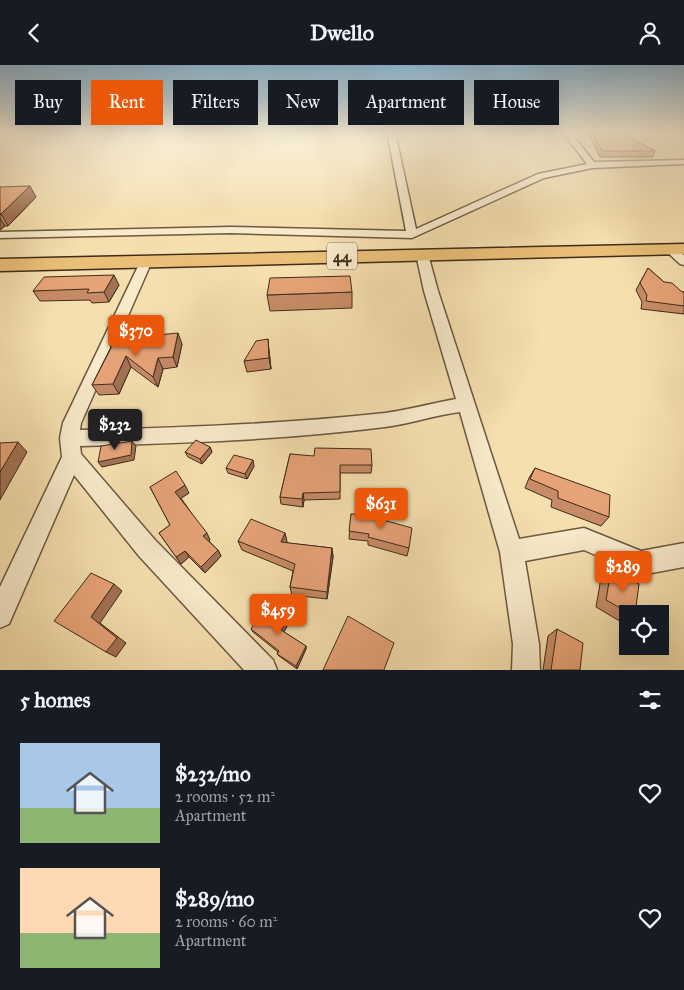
<!DOCTYPE html>
<html lang="en">
<head>
<meta charset="utf-8">
<style>
	:root { --surface:#171b24; --page:#20242c; --text:#f1f3f6; --muted:#9ea1a6; --accent:#ea580c }
	body { margin:0; font-family:"IM FELL Great Primer",serif; background:var(--page); color:var(--text); height:100vh; display:flex; flex-direction:column; font-size:19px; white-space:nowrap }
	* { box-sizing:border-box; margin:0 }
	p { font-size:16px; color:var(--muted) }
	.icon { flex:none; width:28px; height:28px; fill:none; stroke:currentColor; stroke-width:2; stroke-linecap:round; stroke-linejoin:round }
	.map { position:relative; height:605px; overflow:hidden }
	.side { display:flex; flex-direction:column; background:var(--surface); flex:1 }
	.side>* { flex:none }
	.top-card { position:absolute; left:15px; top:15px; width:655px; height:45px; display:flex; gap:10px }
	.buttons { position:absolute; left:619px; top:540px; display:grid; gap:10px }
	.buttons a { display:grid; place-items:center; width:50px; height:50px; border-radius:0px; background:var(--surface); box-shadow:0 5px 20px #0002; font-size:25px }
	.price { position:absolute; translate:-50% -42px; padding:0 11px; border-radius:5px; background:var(--accent); color:#fff; font-size:16px; line-height:32px; filter:drop-shadow(0 1px 2px #0008) }
	.price::after { content:''; position:absolute; left:50%; top:30px; width:15px; height:11px; margin-left:-8px; background:inherit; clip-path:polygon(0 0,100% 0,50% 100%) }
	.price.current { background:#222; color:#fff }
	ul { padding:0; list-style:none }
	li { display:flex; align-items:center; gap:15px; height:125px; padding:0 20px }
	li span { display:grid; place-items:center; flex:none; width:140px; height:100px; border-radius:0px; color:#555 }
	li>.icon { margin-inline-start:auto }
	span .icon { width:60px; height:60px; fill:#fffc; stroke-width:1 }
	li b { font-size:21px }
	h2 { display:flex; justify-content:space-between; align-items:center; height:60px; padding:0 20px; font-size:21px }
	.chip { padding:0 18px; border-radius:0px; background:var(--surface); box-shadow:0 5px 20px #0002; font-size:18px; line-height:45px }
	.chip.current { background:var(--accent); color:#fff }
	header { display:flex; justify-content:space-between; align-items:center; height:65px; padding:0 20px; background:var(--surface); font-size:22px; font-weight:700 }
	.map>svg:first-child { display:block }
	.lines { fill:none; stroke-linecap:round; stroke-linejoin:round }
	.street-casing { stroke:#6c5940; stroke-width:3 }
	.primary-casing { stroke:#3f2c1b; stroke-width:3 }
	.street { fill:#f8eacb; fill-rule:evenodd }
	.primary { fill:#eac078; fill-rule:evenodd }
	.wall { fill:#c78c67; stroke:#3f2c1b }
	.shaded-wall { fill:#a27254; stroke:#3f2c1b }
	.building { fill:#e7a378; stroke:#3f2c1b }
	.labels { text-anchor:middle; dominant-baseline:central; stroke-width:4; stroke-linejoin:round; paint-order:stroke }
	.shield { fill:#f8eacb; stroke:#766550; stroke-width:1 }
	.shield-label { font-size:16px; font-weight:bold; fill:#3f2c1b }
</style>
</head>
<body>
<header><svg class="icon" aria-label="back" viewBox="0 0 24 24"><path d="M15 5l-7 7 7 7"/></svg>Dwello<svg class="icon" aria-label="person" viewBox="0 0 24 24"><circle cx="12" cy="8" r="4"/><path d="M4 21q1-7 8-7t8 7"/></svg></header>
<div class="map">
<svg width="684" height="605" viewBox="0 0 684 605">
	<rect width="100%" height="100%" fill="#f5dfaf"/>
	<filter id="stains"><feTurbulence type="fractalNoise" baseFrequency=".004" numOctaves="4"/><feColorMatrix values="0 0 0 0 .2 0 0 0 0 .09 0 0 0 0 .02 0 0 0 .5 -.17"/></filter>
	<radialGradient id="worn" r=".72"><stop offset=".6" stop-color="#630" stop-opacity="0"/><stop offset="1" stop-color="#630" stop-opacity=".3"/></radialGradient>
	<g class="lines">
		<defs>
			<g id="street">
				<path d="M 387,67 L 395,67 L 416,164 L 538,109 L 587,99 L 563,67 L 570,67 L 594,97 L 684,95 L 684,99 L 592,103 L 544,113 L 412,173 L 231,168 L 0,173 L 0,167 L 231,162 L 406,166 Z"/>
				<path d="M 670,181 L 684,190 L 684,200 L 680,199 L 666,186 L 664,184 L 666,182 Z"/>
				<path d="M 422,185 L 428,189 L 438,226 L 519,474 L 584,463 L 641,486 L 684,478 L 684,502 L 641,510 L 584,485 L 525,496 L 539,579 L 540,605 L 512,605 L 513,579 L 500,487 L 460,347 C 434,350 410,359 385,362 C 284,375 181,378 80,381 L 81,389 L 155,475 L 273,595 L 277,605 L 244,605 L 139,491 L 74,410 L 9,559 L 0,563 L 0,522 L 62,392 L 60,373 L 63,358 L 142,193 L 150,193 L 152,196 L 81,358 L 80,365 C 181,363 284,359 385,348 C 409,345 432,338 456,334 L 424,226 L 416,189 Z"/>
			</g>
			<path id="primary" d="M 684,179 L 684,189 L 0,206 L 0,194 Z"/>
		</defs>
		<use href="#street" class="street-casing"/>
		<use href="#primary" class="primary-casing"/>
		<use href="#street" class="street"/>
		<use href="#primary" class="primary"/>
	</g>
	<g class="wall">
		<path d="M 589,67 L 618,67 L 655,86 L 653,92 L 600,92 L 588,68 Z"/>
		<path d="M 0,122 L 36,132 L 8,161 L 5,161 L 0,165 Z"/>
		<path d="M 648,203 L 664,217 L 682,227 L 684,227 L 684,249 L 641,244 L 642,237 L 636,225 Z"/>
		<path d="M 119,220 L 109,237 L 92,238 L 90,235 L 40,236 L 33,226 Z"/>
		<path d="M 352,227 L 352,243 L 270,246 L 267,230 Z"/>
		<path d="M 109,279 L 182,279 L 177,302 L 163,304 L 158,322 L 131,302 L 119,329 L 99,330 L 92,320 L 111,282 Z"/>
		<path d="M 269,285 L 271,304 L 247,307 L 244,296 Z"/>
		<path d="M 210,382 L 212,387 L 202,399 L 188,392 L 185,387 Z"/>
		<path d="M 290,389 L 372,400 L 371,408 L 340,408 L 340,434 L 304,435 L 303,442 L 281,439 L 280,432 Z"/>
		<path d="M 254,401 L 247,414 L 228,408 L 226,403 Z"/>
		<path d="M 535,403 L 609,452 L 601,461 L 551,442 L 552,435 L 525,423 L 529,413 Z"/>
		<path d="M 150,422 L 189,428 L 181,433 L 210,475 L 209,476 L 218,485 L 221,491 L 205,508 L 189,492 L 181,499 L 159,468 L 170,460 Z"/>
		<path d="M 351,449 L 409,483 L 407,491 L 368,480 L 368,476 L 349,474 Z"/>
		<path d="M 285,468 L 287,478 L 332,483 L 333,492 L 327,534 L 292,530 L 290,522 L 293,506 L 242,485 L 238,476 Z"/>
		<path d="M 611,505 L 635,549 L 628,549 L 628,555 L 623,558 L 596,542 L 601,513 Z"/>
		<path d="M 286,557 L 287,561 L 284,567 L 306,581 L 306,584 L 297,604 L 279,591 L 277,589 L 278,587 L 253,567 L 251,564 Z"/>
		<path d="M 557,564 L 580,605 L 543,605 L 548,571 Z"/>
	</g>
	<g class="shaded-wall">
		<path d="M 30,121 L 36,132 L 8,161 L 1,149 Z"/>
		<path d="M 0,153 L 5,161 L 0,165 Z"/>
		<path d="M 114,210 L 119,220 L 109,237 L 104,227 Z"/>
		<path d="M 178,268 L 182,279 L 177,302 L 173,292 Z"/>
		<path d="M 268,274 L 269,285 L 271,304 L 269,293 Z"/>
		<path d="M 126,291 L 131,302 L 119,329 L 113,319 Z"/>
		<path d="M 158,293 L 163,304 L 158,322 L 153,312 Z"/>
		<path d="M 132,376 L 136,381 L 134,395 L 102,402 L 98,397 Z"/>
		<path d="M 18,377 L 27,387 L 0,435 L 0,407 Z"/>
		<path d="M 210,382 L 212,387 L 202,399 L 200,394 Z"/>
		<path d="M 253,395 L 254,401 L 247,414 L 245,409 Z"/>
		<path d="M 185,420 L 189,428 L 180,434 L 175,427 Z"/>
		<path d="M 303,428 L 304,435 L 303,442 L 302,434 Z"/>
		<path d="M 207,468 L 210,475 L 207,478 L 203,471 Z"/>
		<path d="M 285,468 L 287,477 L 283,486 L 281,477 Z"/>
		<path d="M 332,483 L 333,492 L 327,534 L 327,527 Z"/>
		<path d="M 218,485 L 221,491 L 205,508 L 201,502 Z"/>
		<path d="M 185,486 L 189,492 L 181,499 L 176,492 Z"/>
		<path d="M 114,519 L 122,526 L 100,558 L 126,578 L 116,592 L 106,587 L 91,552 Z"/>
		<path d="M 286,557 L 287,561 L 283,568 L 281,565 Z"/>
		<path d="M 306,581 L 306,584 L 297,604 L 296,601 Z"/>
	</g>
	<g class="building">
		<path d="M 592,67 L 618,67 L 655,86 L 602,86 Z"/>
		<path d="M 30,121 L 1,149 L 0,149 L 0,122 Z"/>
		<path d="M 648,203 L 664,217 L 672,218 L 682,227 L 684,227 L 684,241 L 646,236 L 647,230 L 640,218 Z"/>
		<path d="M 114,210 L 104,227 L 87,228 L 89,224 L 33,226 L 44,212 Z"/>
		<path d="M 350,211 L 352,227 L 267,230 L 270,213 Z"/>
		<path d="M 178,268 L 173,292 L 158,293 L 153,312 L 126,291 L 113,319 L 92,320 L 112,281 L 109,279 L 156,277 L 158,270 Z"/>
		<path d="M 268,274 L 269,293 L 244,296 L 256,276 Z"/>
		<path d="M 196,375 L 210,382 L 200,394 L 185,387 Z"/>
		<path d="M 132,376 L 131,390 L 98,397 L 101,381 Z"/>
		<path d="M 18,377 L 0,407 L 0,378 Z"/>
		<path d="M 315,383 L 371,384 L 372,400 L 340,400 L 340,427 L 303,428 L 302,434 L 280,432 L 290,389 L 314,391 Z"/>
		<path d="M 234,390 L 253,395 L 245,409 L 226,403 Z"/>
		<path d="M 535,403 L 610,430 L 609,452 L 558,433 L 558,426 L 530,414 Z"/>
		<path d="M 176,406 L 185,420 L 175,427 L 207,468 L 203,471 L 218,485 L 201,502 L 185,486 L 176,492 L 159,468 L 170,460 L 150,422 Z"/>
		<path d="M 351,449 L 362,449 L 412,463 L 409,483 L 368,472 L 369,469 L 349,466 Z"/>
		<path d="M 251,454 L 285,468 L 281,477 L 332,483 L 327,527 L 290,522 L 295,499 L 238,476 Z"/>
		<path d="M 611,505 L 639,519 L 635,549 L 631,549 L 606,535 Z"/>
		<path d="M 91,508 L 114,519 L 91,552 L 117,573 L 106,587 L 54,556 Z"/>
		<path d="M 265,542 L 286,557 L 281,565 L 306,581 L 296,601 L 277,589 L 279,586 L 251,564 Z"/>
		<path d="M 348,551 L 394,578 L 384,605 L 323,605 Z"/>
		<path d="M 557,564 L 583,578 L 580,605 L 551,605 Z"/>
	</g>
	<linearGradient id="sky" x2="0" y2="1"><stop stop-color="#8bb6d3"/><stop offset="0.44" stop-color="#faf1db"/><stop offset="1" stop-color="#faf1db" stop-opacity="0"/></linearGradient>
	<rect width="684" height="152" fill="url(#sky)"/>
	<g class="labels">
		<rect class="shield" x="327" y="177.5" width="30" height="27" rx="4"/>
		<g class="shield-label">
			<text x="342" y="191">44</text>
		</g>
	</g>
	<rect width="100%" height="100%" filter="url(#stains)"/>
	<rect width="100%" height="100%" fill="url(#worn)"/>
</svg>
<div class="buttons">
<a><svg class="icon" aria-label="locate" viewBox="0 0 24 24"><circle cx="12" cy="12" r="6"/><path d="M12 2v4M12 18v4M2 12h4M18 12h4"/></svg></a>
</div>
<b class="price" style="left:136px;top:292px">$370</b>
<b class="price current" style="left:115px;top:386px">$232</b>
<b class="price" style="left:381px;top:465px">$631</b>
<b class="price" style="left:623px;top:528px">$289</b>
<b class="price" style="left:278px;top:571px">$459</b>
<div class="top-card">
<a class="chip">Buy</a>
<a class="chip current">Rent</a>
<a class="chip">Filters</a>
<a class="chip">New</a>
<a class="chip">Apartment</a>
<a class="chip">House</a>
</div>
</div>
<section class="side">
<h2>5 homes<svg class="icon" aria-label="filters" viewBox="0 0 24 24"><path d="M4 7h16M4 17h16"/><circle cx="9" cy="7" r="2"/><circle cx="15" cy="17" r="2"/></svg></h2>
<ul>
<li><span style="background:linear-gradient(#a9c7e8 65%,#8fb573 0)"><svg class="icon" aria-label="home" viewBox="0 0 24 24"><path d="M3 11l9-7 9 7M6 9v11h12V9"/></svg></span><div><b>$232/mo</b><p>2 rooms · 52 m²</p><p>Apartment</p></div><svg class="icon" aria-label="heart" viewBox="0 0 24 24"><path d="M12 20l-8-8c-3-5 5-10 8-4 3-6 11-1 8 4z"/></svg></li>
<li><span style="background:linear-gradient(#ffd9b3 65%,#8fb573 0)"><svg class="icon" aria-label="home" viewBox="0 0 24 24"><path d="M3 11l9-7 9 7M6 9v11h12V9"/></svg></span><div><b>$289/mo</b><p>2 rooms · 60 m²</p><p>Apartment</p></div><svg class="icon" aria-label="heart" viewBox="0 0 24 24"><path d="M12 20l-8-8c-3-5 5-10 8-4 3-6 11-1 8 4z"/></svg></li>
</ul>
</section>
</body>
</html>
